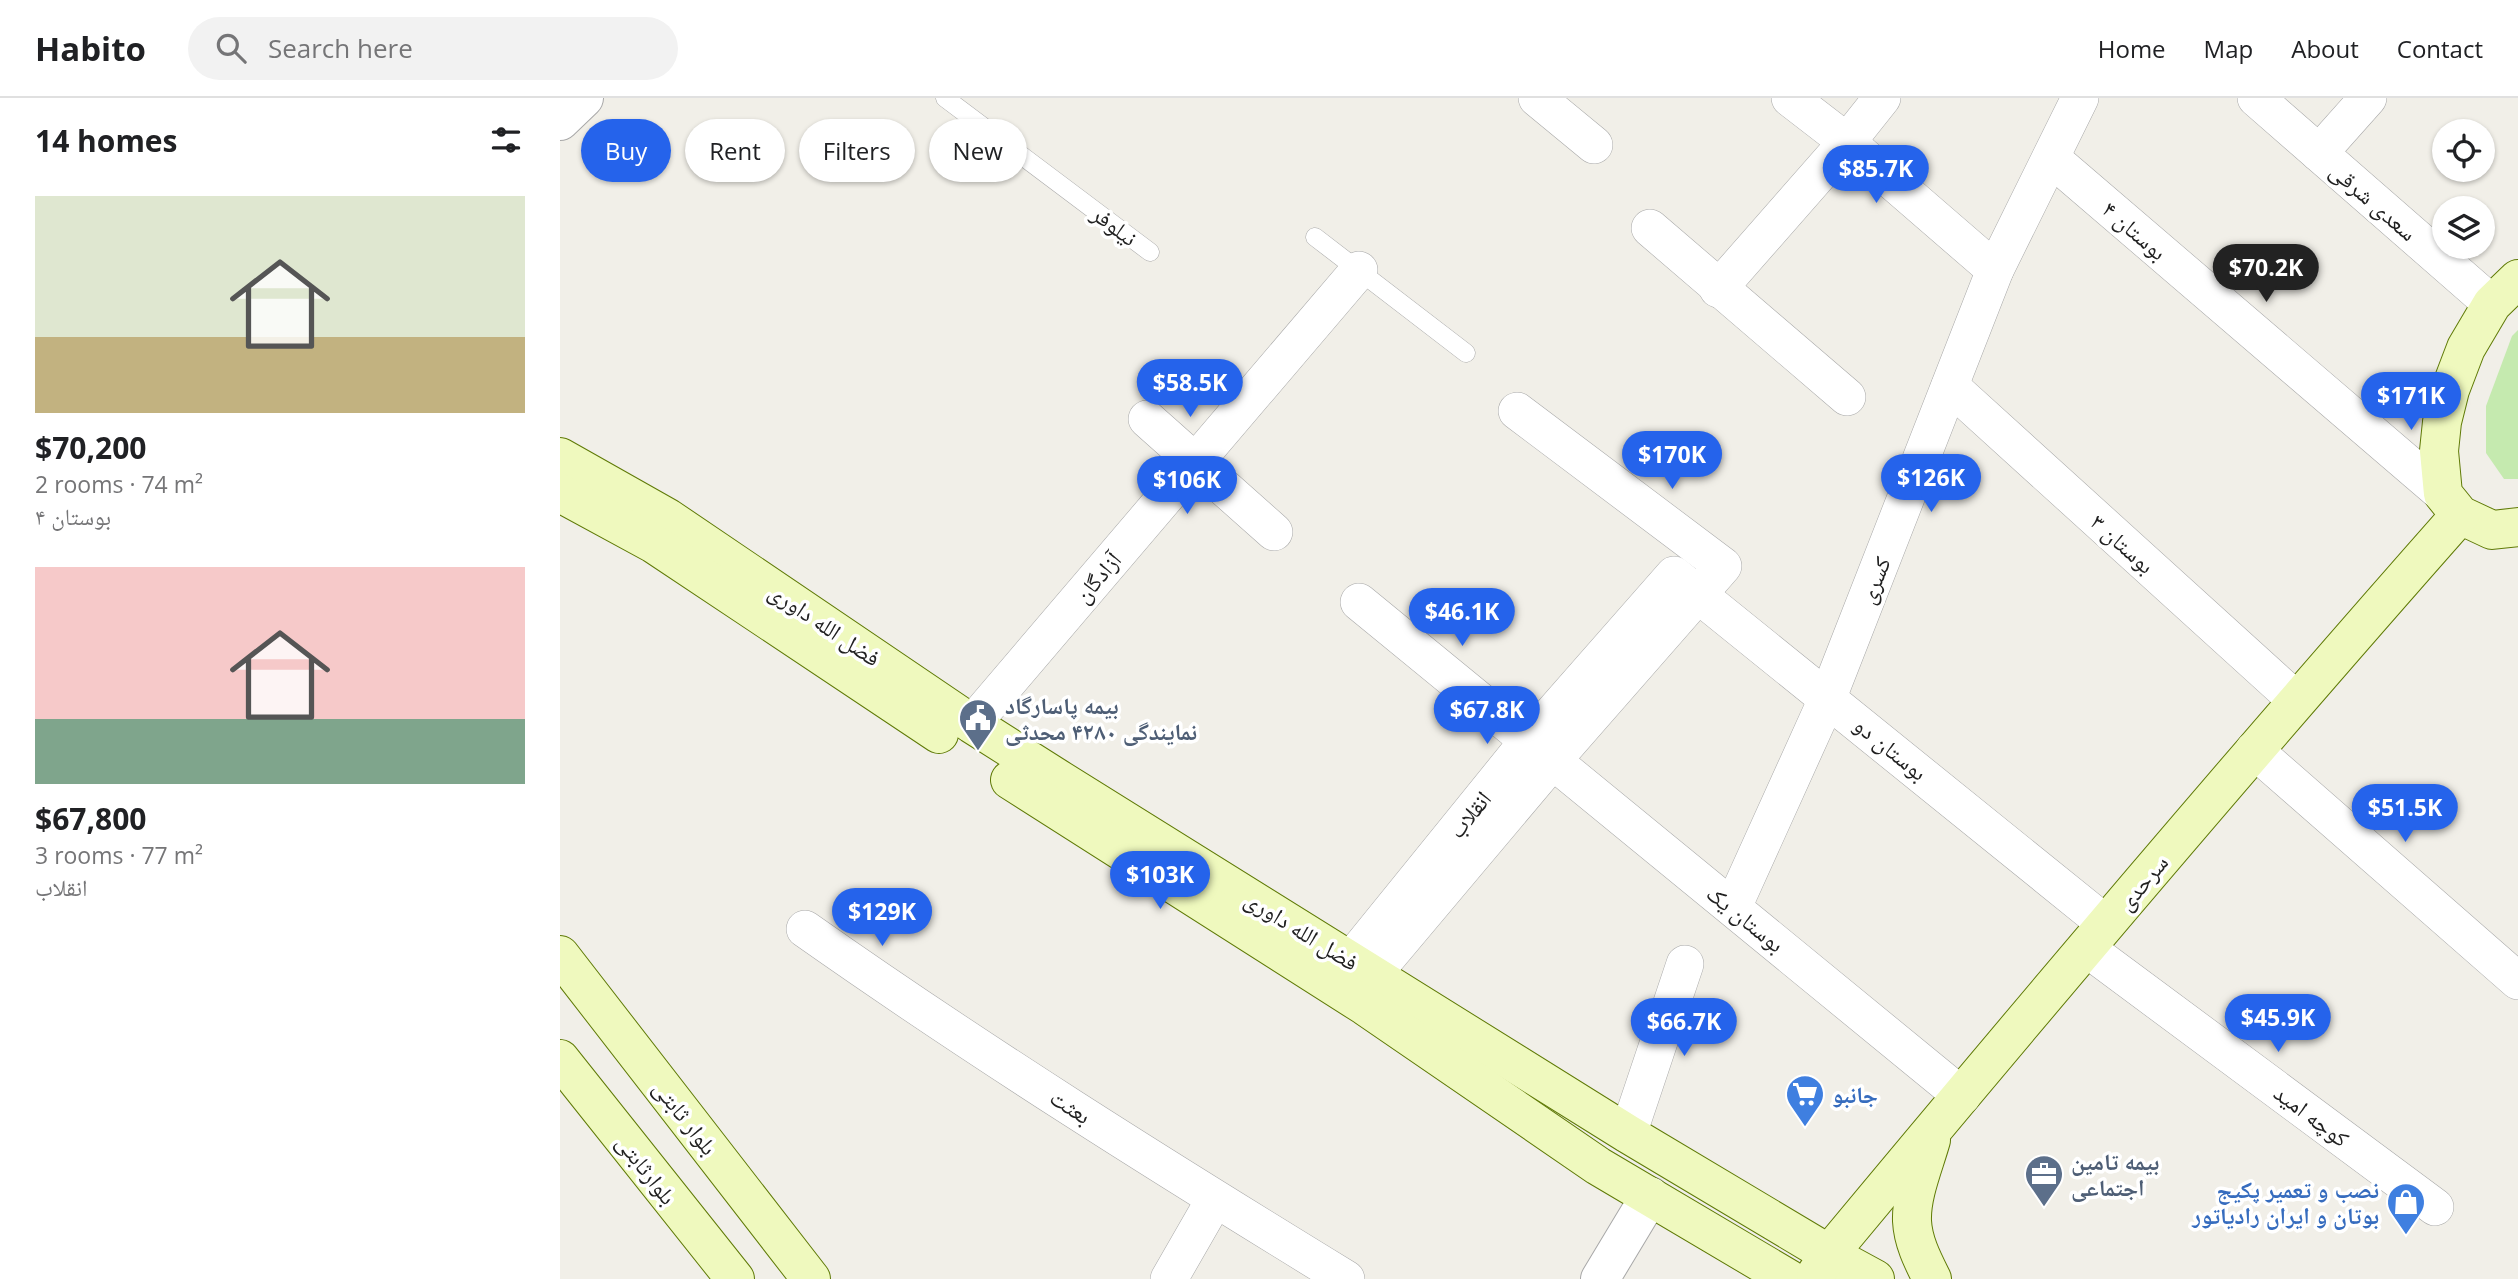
<!DOCTYPE html>
<html lang="en">
<head>
<meta charset="utf-8">
<style>
	:root { --surface:#fff; --page:#f2f2f2; --text:#202124; --muted:#757577; --line:#e0e0e0; --accent:#2563eb }
	body { margin:0; font-family:"Open Sans","Noto Naskh Arabic",sans-serif; background:var(--page); color:var(--text); height:100vh; display:flex; flex-direction:column; font-size:26px; white-space:nowrap }
	* { box-sizing:border-box; margin:0 }
	p { font-size:23px; color:var(--muted) }
	.icon { flex:none; width:38px; height:38px; fill:none; stroke:currentColor; stroke-width:2; stroke-linecap:round; stroke-linejoin:round }
	.map { position:relative; flex:1; overflow:hidden }
	.panel { display:flex; flex-direction:column; background:var(--surface); width:560px }
	.panel>* { flex:none }
	.banner { position:absolute; left:21px; top:21px; width:665px; height:63px; display:flex; gap:14px }
	.fabs { position:absolute; left:1872px; top:21px; display:grid; gap:14px }
	.fabs a { display:grid; place-items:center; width:63px; height:63px; border-radius:50%; background:var(--surface); box-shadow:0 2px 5px #0004; font-size:35px }
	.price { position:absolute; translate:-50% -60px; padding:0 16px; border-radius:24px; background:var(--accent); color:#fff; font-size:23px; line-height:46px; filter:drop-shadow(0 2px 4px #0008) }
	.price::after { content:''; position:absolute; left:50%; top:42px; width:21px; height:16px; margin-left:-10px; background:inherit; clip-path:polygon(0 0,100% 0,50% 100%) }
	.price.selected { background:#222; color:#fff }
	ul { padding:0; list-style:none }
	li { display:grid; align-content:center; gap:14px; height:371px; padding:0 35px }
	li span { display:grid; place-items:center; height:217px; border-radius:0px; color:#555 }
	li>.icon { margin-inline-start:auto }
	span .icon { width:126px; height:126px; fill:#fffc; stroke-width:1 }
	li b { font-size:30px }
	h2 { display:flex; justify-content:space-between; align-items:center; height:84px; padding:0 35px; font-size:30px }
	.pill { padding:0 24px; border-radius:32px; background:var(--surface); box-shadow:0 2px 5px #0004; font-size:24px; line-height:63px }
	.pill.selected { background:var(--accent); color:#fff }
	header { display:flex; align-items:center; gap:42px; box-sizing:border-box; height:98px; padding:0 35px; background:var(--surface); border-bottom:2px solid var(--line) }
	header strong { font-size:33px }
	nav { display:flex; gap:38px; margin-inline-start:auto; font-size:24px }
	.search { width:490px; height:63px; background:var(--page); display:flex; align-items:center; gap:18px; box-sizing:border-box; padding:0 24px; border-radius:38px; color:var(--muted); font-size:26px }
	main { display:flex; flex:1; min-height:0 }
	.map>svg:first-child { display:block }
	.grass { fill:#c5eaaf }
	.lines { fill:none; stroke-linecap:round; stroke-linejoin:round }
	.service-casing { stroke:#a8a8a8; stroke-width:19 }
	.minor-casing { stroke:#a8a8a8; stroke-width:38 }
	.tertiary-casing { stroke:#a8a8a8; stroke-width:40 }
	.secondary-casing { stroke:#5f7a06; stroke-width:40 }
	.service { stroke:#fff; stroke-width:18 }
	.minor { stroke:#fff; stroke-width:37 }
	.tertiary { stroke:#fff; stroke-width:38 }
	.secondary { stroke:#eff9be; stroke-width:38 }
	.labels { text-anchor:middle; dominant-baseline:central; stroke-width:7; stroke-linejoin:round; paint-order:stroke }
	.street-label { font-size:23px; fill:#212121; stroke:#fff }
	.service-label { font-size:23px; font-weight:bold; fill:#4e5e75; stroke:#fff; text-anchor:start }
	.shop-label { font-size:23px; font-weight:bold; fill:#366cbe; stroke:#fff; text-anchor:start }
</style>
</head>
<body>
<header>
<strong>Habito</strong>
<div class="search"><svg class="icon" aria-label="search" viewBox="0 0 24 24"><circle cx="10" cy="10" r="6"/><path d="M15 15l6 6"/></svg>Search here</div>
<nav><a>Home</a><a>Map</a><a>About</a><a>Contact</a></nav>
</header>
<main>
<section class="panel">
<h2>14 homes<svg class="icon" aria-label="filters" viewBox="0 0 24 24"><path d="M4 7h16M4 17h16"/><circle cx="9" cy="7" r="2"/><circle cx="15" cy="17" r="2"/></svg></h2>
<ul>
<li><span style="background:linear-gradient(#dfe7d0 65%,#c2b280 0)"><svg class="icon" aria-label="home" viewBox="0 0 24 24"><path d="M3 11l9-7 9 7M6 9v11h12V9"/></svg></span><div><b>$70,200</b><p>2 rooms · 74 m²</p><p>بوستان ۴</p></div></li>
<li><span style="background:linear-gradient(#f6c9c9 70%,#7fa58c 0)"><svg class="icon" aria-label="home" viewBox="0 0 24 24"><path d="M3 11l9-7 9 7M6 9v11h12V9"/></svg></span><div><b>$67,800</b><p>3 rooms · 77 m²</p><p>انقلاب</p></div></li>
</ul>
</section>
<div class="map">
<svg width="1958" height="1181" viewBox="0 0 1958 1181">
	<rect width="100%" height="100%" fill="#f1efe8"/>
	<path class="grass" d="M 1958,232 L 1958,381 L 1944,381 L 1926,355 L 1926,308 L 1952,238 Z"/>
	<g class="lines">
		<defs>
			<g id="service">
				<path d="M 385,0 L 590,154"/>
				<path d="M 755,139 L 906,255"/>
			</g>
			<g id="minor">
				<path d="M 977,0 L 1034,47"/>
				<path d="M 1230,0 L 1287,44 L 1435,172"/>
				<path d="M 1696,0 L 1932,206"/>
				<path d="M 1759,55 L 1808,0"/>
				<path d="M 1491,60 L 1883,396"/>
				<path d="M 1090,130 L 1287,299"/>
				<path d="M 1158,191 L 1287,44 L 1322,0"/>
				<path d="M 1390,288 L 1736,602"/>
				<path d="M 587,321 L 714,434"/>
				<path d="M 799,504 L 1402,998"/>
				<path d="M 412,626 L 799,172"/>
				<path d="M 1694,652 L 1958,883"/>
				<path d="M 1173,809 L 1268,599 L 1435,172 L 1520,0"/>
				<path d="M 245,831 C 421,955 603,1069 786,1181"/>
				<path d="M 1526,850 L 1875,1109"/>
				<path d="M 791,862 L 969,642 L 1114,477 L 1546,826"/>
				<path d="M 813,876 L 994,661 L 1163,468 L 957,313"/>
				<path d="M 1068,1036 L 1125,866"/>
				<path d="M 609,1181 L 655,1101"/>
			</g>
			<g id="tertiary">
				<path d="M 0,23 L 24,0"/>
				<path d="M 1040,1181 L 1090,1098"/>
			</g>
			<g id="secondary">
				<path d="M 1958,181 L 1932,206 L 1906,250 L 1890,292 L 1882,324 L 1879,353 L 1883,396 L 1900,417 L 1932,432 L 1958,429"/>
				<path d="M 0,359 L 108,420 L 412,626 L 497,680 L 1068,1036 L 1269,1156 L 1315,1181"/>
				<path d="M 0,395 L 94,446 L 379,636"/>
				<path d="M 450,682 L 805,908 L 1038,1068 L 1229,1181"/>
				<path d="M 0,857 L 251,1181"/>
				<path d="M 0,961 L 175,1181"/>
				<path d="M 1371,1042 C 1364,1067 1351,1097 1352,1123 C 1353,1144 1363,1163 1372,1181"/>
				<path d="M 1256,1176 L 1269,1156 C 1476,907 1685,660 1900,417"/>
			</g>
		</defs>
		<use href="#service" class="service-casing"/>
		<use href="#minor" class="minor-casing"/>
		<use href="#tertiary" class="tertiary-casing"/>
		<use href="#secondary" class="secondary-casing"/>
		<use href="#service" class="service"/>
		<use href="#minor" class="minor"/>
		<use href="#tertiary" class="tertiary"/>
		<use href="#secondary" class="secondary"/>
	</g>
	<defs>
		<symbol id="civic-pin" viewBox="-11 -11 22 30"><path d="M0 17L-7.5 6A9.5 9.5 0 1 1 7.5 6Z" fill="#5c6f8a" stroke="#fff"/><path d="M-.6-6.5H3V-4.5H.6V-3L4-1V1h2V6H-6V1h2V-1L-.6-3ZM-1.2 2.5V6h2.4V2.5Z" fill="#fff"/></symbol>
		<symbol id="supermarket-pin" viewBox="-11 -11 22 30"><path d="M0 17L-7.5 6A9.5 9.5 0 1 1 7.5 6Z" fill="#3f7fe0" stroke="#fff"/><path d="M-6-5.5h2.5l.6 2H6L4.5 2H-2.5L-4.4-4H-6ZM-1.5 3.2a1.3 1.3 0 1 0 .1 0ZM3 3.2a1.3 1.3 0 1 0 .1 0Z" fill="#fff"/></symbol>
		<symbol id="office-pin" viewBox="-11 -11 22 30"><path d="M0 17L-7.5 6A9.5 9.5 0 1 1 7.5 6Z" fill="#5c6f8a" stroke="#fff"/><path d="M-6-3h4V-5.5h4V-3h4V5H-6ZM-1-4.5V-3h2v-1.5ZM-6 0V1H6V0Z" fill="#fff"/></symbol>
		<symbol id="shop-pin" viewBox="-11 -11 22 30"><path d="M0 17L-7.5 6A9.5 9.5 0 1 1 7.5 6Z" fill="#3f7fe0" stroke="#fff"/><path d="M-5-2.5h2.3a2.7 3.5 0 0 1 5.4 0H5L5.5 6h-11ZM-1.5-2.5h3a1.5 2.3 0 0 0-3 0Z" fill="#fff"/></symbol>
	</defs>
	<g fill-rule="evenodd">
		<use href="#civic-pin" x="396" y="598" width="44" height="60"/>
		<use href="#supermarket-pin" x="1223" y="974" width="44" height="60"/>
		<use href="#office-pin" x="1462" y="1054" width="44" height="60"/>
		<use href="#shop-pin" x="1824" y="1082" width="44" height="60"/>
	</g>
	<g class="labels">
		<g class="street-label">
			<text transform="translate(1814 103) rotate(41)">سعدی شرقی</text>
			<text transform="translate(555 127) rotate(37)">نیلوفر</text>
			<text transform="translate(1575 132) rotate(41)">بوستان ۴</text>
			<text transform="translate(1563 445) rotate(42)">بوستان ۳</text>
			<text transform="translate(537 479) rotate(-50)">آزادگان</text>
			<text transform="translate(1314 482) rotate(-68)">کسری</text>
			<text transform="translate(265 526) rotate(34)">فضل الله داوری</text>
			<text transform="translate(1331 650) rotate(39)">بوستان دو</text>
			<text transform="translate(909 716) rotate(-51)">انقلاب</text>
			<text transform="translate(1582 784) rotate(-50)">سرحدی</text>
			<text transform="translate(1186 820) rotate(39)">بوستان یک</text>
			<text transform="translate(742 832) rotate(32)">فضل الله داوری</text>
			<text transform="translate(511 1008) rotate(33)">بعثت</text>
			<text transform="translate(1752 1017) rotate(37)">کوچه امید</text>
			<text transform="translate(126 1019) rotate(52)">بلوار ثابتی</text>
			<text transform="translate(87 1071) rotate(52)">بلوارثابتی</text>
		</g>
		<g class="service-label">
			<text x="445" y="607">بیمه پاسارگاد<tspan x="445" dy="26">نمایندگی ۴۲۸۰ محدثی</tspan></text>
			<text x="1511" y="1063">بیمه تامین<tspan x="1511" dy="26">اجتماعی</tspan></text>
		</g>
		<g class="shop-label">
			<text x="1272" y="996">جانبو</text>
			<text x="1819" y="1091" text-anchor="end">نصب و تعمیر پکیج<tspan x="1819" dy="26">بوتان و ایران رادیاتور</tspan></text>
		</g>
	</g>
</svg>
<div class="fabs">
<a><svg class="icon" aria-label="locate" viewBox="0 0 24 24"><circle cx="12" cy="12" r="6"/><path d="M12 2v4M12 18v4M2 12h4M18 12h4"/></svg></a>
<a><svg class="icon" aria-label="layers" viewBox="0 0 24 24"><path d="M12 4l9 5-9 5-9-5zM3 14l9 5 9-5"/></svg></a>
</div>
<b class="price" style="left:1316px;top:107px">$85.7K</b>
<b class="price selected" style="left:1706px;top:206px">$70.2K</b>
<b class="price" style="left:630px;top:321px">$58.5K</b>
<b class="price" style="left:1851px;top:334px">$171K</b>
<b class="price" style="left:1112px;top:393px">$170K</b>
<b class="price" style="left:1371px;top:416px">$126K</b>
<b class="price" style="left:627px;top:418px">$106K</b>
<b class="price" style="left:902px;top:550px">$46.1K</b>
<b class="price" style="left:927px;top:648px">$67.8K</b>
<b class="price" style="left:1845px;top:746px">$51.5K</b>
<b class="price" style="left:600px;top:813px">$103K</b>
<b class="price" style="left:322px;top:850px">$129K</b>
<b class="price" style="left:1718px;top:956px">$45.9K</b>
<b class="price" style="left:1124px;top:960px">$66.7K</b>
<div class="banner">
<a class="pill selected">Buy</a>
<a class="pill">Rent</a>
<a class="pill">Filters</a>
<a class="pill">New</a>
</div>
</div>
</main>
</body>
</html>
